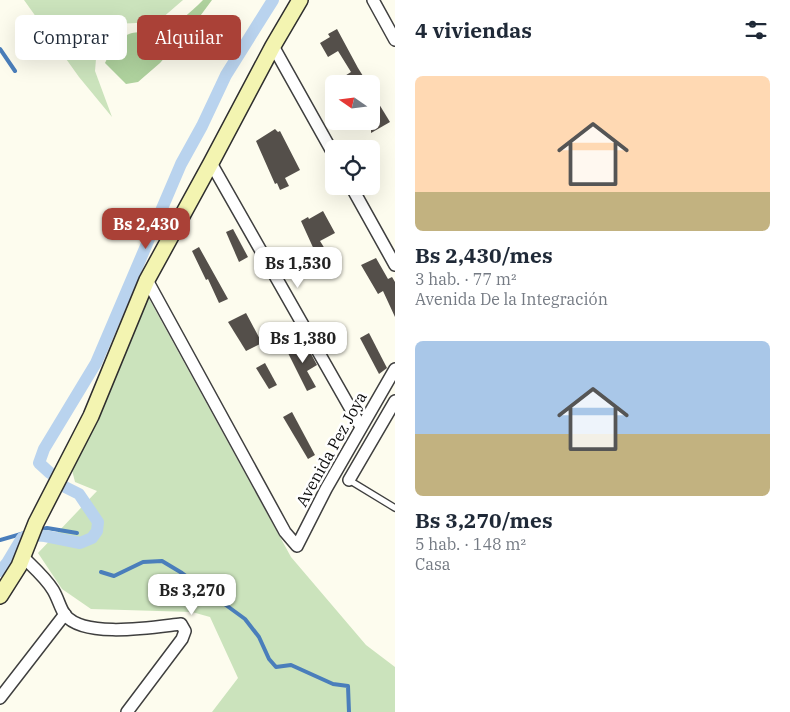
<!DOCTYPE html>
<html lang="es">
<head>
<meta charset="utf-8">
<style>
	:root { --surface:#fff; --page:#f2f2f3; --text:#1f2937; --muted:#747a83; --accent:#aa4137 }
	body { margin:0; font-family:"IBM Plex Serif",serif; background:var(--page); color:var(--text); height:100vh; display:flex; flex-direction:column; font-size:19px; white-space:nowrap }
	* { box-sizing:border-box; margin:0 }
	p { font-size:16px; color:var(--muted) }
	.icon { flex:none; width:28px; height:28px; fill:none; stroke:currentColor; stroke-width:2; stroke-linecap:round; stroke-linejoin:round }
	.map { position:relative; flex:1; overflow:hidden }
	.panel { display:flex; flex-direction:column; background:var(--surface); width:395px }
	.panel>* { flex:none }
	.hud { position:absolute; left:15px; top:15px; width:305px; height:45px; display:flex; gap:10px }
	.needle { width:32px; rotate:284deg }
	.buttons { position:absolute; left:325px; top:75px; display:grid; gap:10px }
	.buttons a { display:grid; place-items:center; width:55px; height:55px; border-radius:8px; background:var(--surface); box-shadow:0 5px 20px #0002; font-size:25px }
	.price { position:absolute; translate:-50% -42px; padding:0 11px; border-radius:10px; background:#fff; color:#222; font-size:16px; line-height:32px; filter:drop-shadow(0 1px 2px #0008) }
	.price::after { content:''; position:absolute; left:50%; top:30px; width:15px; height:11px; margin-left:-8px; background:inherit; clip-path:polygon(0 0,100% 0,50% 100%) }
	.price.current { background:var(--accent); color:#fff }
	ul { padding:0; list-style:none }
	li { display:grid; align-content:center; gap:10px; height:265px; padding:0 20px }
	li span { display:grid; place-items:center; height:155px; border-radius:8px; color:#555 }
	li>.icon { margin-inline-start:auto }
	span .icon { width:90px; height:90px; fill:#fffc; stroke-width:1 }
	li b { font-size:21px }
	h2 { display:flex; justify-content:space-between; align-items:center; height:60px; padding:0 20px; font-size:21px }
	.pill { padding:0 18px; border-radius:8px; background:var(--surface); box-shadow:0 5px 20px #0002; font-size:18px; line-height:45px }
	.pill.current { background:var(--accent); color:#fff }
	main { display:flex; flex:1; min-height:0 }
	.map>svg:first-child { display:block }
	.green { fill:#cbe3bc }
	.forest { fill:#aed19d }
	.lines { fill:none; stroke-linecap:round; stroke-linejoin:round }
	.stream { stroke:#4a7ebb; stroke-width:4 }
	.canal { stroke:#b9d3ee; stroke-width:12 }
	.building { fill:#544f4a }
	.lane-casing { stroke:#3f3f3f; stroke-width:8 }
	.street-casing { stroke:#3f3f3f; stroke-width:14 }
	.secondary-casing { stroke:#2e2e2e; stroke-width:18 }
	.lane { stroke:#fff; stroke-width:5.5 }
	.street { stroke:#fff; stroke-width:11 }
	.secondary { stroke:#f3f4b1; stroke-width:15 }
	.labels { text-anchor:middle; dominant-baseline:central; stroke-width:5; stroke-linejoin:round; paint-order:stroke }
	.street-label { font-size:16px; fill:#0c0c0c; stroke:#fff }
</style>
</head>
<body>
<main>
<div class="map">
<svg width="395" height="712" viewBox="0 0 395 712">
	<rect width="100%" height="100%" fill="#fdfcee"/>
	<g class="green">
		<path d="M 24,0 L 183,0 L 161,19 L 136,23 L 115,24 L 93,16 L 87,28 L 97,47 L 95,71 L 112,117 L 79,77 Z"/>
		<path d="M 146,293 L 291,557 L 366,645 L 395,667 L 395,712 L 212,712 L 238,678 L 210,617 L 192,612 L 91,609 L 62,589 L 38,553 L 97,491 L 75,482 L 72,470 L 101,409 Z"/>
	</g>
	<path class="forest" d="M 203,0 L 212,0 L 195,23 L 160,63 L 138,82 L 126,84 L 105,63 C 110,52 119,36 132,33 C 140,31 148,34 155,32 C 175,27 190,13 203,0 Z"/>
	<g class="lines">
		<g class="stream">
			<path d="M 0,49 L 15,71"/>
			<path d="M 37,530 L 47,528 L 77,533"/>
			<path d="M 0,540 L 28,532"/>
			<path d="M 101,572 L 114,576 L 143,562 L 162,561 L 182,573 L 245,619 L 259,637 L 269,659 L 276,667 L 291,665 L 333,684 L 348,686 L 349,712"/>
		</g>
		<g class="canal">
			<path d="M 50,473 L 39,463 L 44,449 L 96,363 L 181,164 L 202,126 L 226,75 L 273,0"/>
			<path d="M 0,571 L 7,563 L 22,538 L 31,535 L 45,536 L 80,543 L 92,538 L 97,531 L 98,522 L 79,494 L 63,486"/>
		</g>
	</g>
	<g class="building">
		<path d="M 337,29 L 358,68 L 368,84 L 332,84 L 351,72 L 338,51 L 328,57 L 320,43 L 330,37 L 328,34 Z"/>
		<path d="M 371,91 L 390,122 L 371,133 Z"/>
		<path d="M 275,129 L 278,132 L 280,131 L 300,170 L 285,178 L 289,186 L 280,190 L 277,183 L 275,184 L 256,141 Z"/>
		<path d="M 323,211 L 335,233 L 320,241 L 325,249 L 316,254 L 301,221 L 308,217 L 309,219 Z"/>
		<path d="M 233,229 L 248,257 L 239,262 L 226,232 Z"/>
		<path d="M 199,247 L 228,299 L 219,303 L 208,279 L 206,280 L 192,251 Z"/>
		<path d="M 376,258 L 388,279 L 392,277 L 395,282 L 395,317 L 383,291 L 378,294 L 361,265 Z"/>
		<path d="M 246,313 L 262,343 L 246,351 L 228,322 Z"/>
		<path d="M 369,333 L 387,368 L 379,374 L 360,338 Z"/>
		<path d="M 304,341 L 317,365 L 307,371 L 316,387 L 307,391 L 287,351 Z"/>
		<path d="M 265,363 L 277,385 L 269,389 L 256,368 Z"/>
		<path d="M 292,412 L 315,455 L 308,459 L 283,417 Z"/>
	</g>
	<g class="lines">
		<defs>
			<path id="lane" d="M 349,480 L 395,508"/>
			<g id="street">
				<path d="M 373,0 L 395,40"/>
				<path d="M 273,46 L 334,155"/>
				<path d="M 211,163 L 361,427"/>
				<path d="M 351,186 L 395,265"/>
				<path d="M 147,280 L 285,532 L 297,546 L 326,489 L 395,369"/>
				<path d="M 349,480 L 395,401"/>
				<path d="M 22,556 C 33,567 45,577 53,590 C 58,598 60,608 65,615 C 85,639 154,627 181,624 L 185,631 L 182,639 L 127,712"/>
				<path d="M 0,698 L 65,614"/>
			</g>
			<path id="secondary" d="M 0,596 L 19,566 L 36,523 L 91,416 L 147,280 L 211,163 L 273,46 L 300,0"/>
		</defs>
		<use href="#lane" class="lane-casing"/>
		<use href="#street" class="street-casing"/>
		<use href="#secondary" class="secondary-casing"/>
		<use href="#lane" class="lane"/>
		<use href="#street" class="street"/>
		<use href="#secondary" class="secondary"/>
	</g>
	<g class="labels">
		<g class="street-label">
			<text transform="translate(331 449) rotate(-61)">Avenida Pez Joya</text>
		</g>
	</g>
</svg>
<div class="buttons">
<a><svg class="needle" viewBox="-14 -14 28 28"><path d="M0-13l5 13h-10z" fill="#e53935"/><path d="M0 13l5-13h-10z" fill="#747a83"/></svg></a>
<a><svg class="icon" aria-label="locate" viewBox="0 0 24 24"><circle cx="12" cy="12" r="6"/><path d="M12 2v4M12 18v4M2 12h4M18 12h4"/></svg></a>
</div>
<b class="price current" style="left:146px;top:250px">Bs 2,430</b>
<b class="price" style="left:298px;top:289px">Bs 1,530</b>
<b class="price" style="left:303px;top:364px">Bs 1,380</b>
<b class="price" style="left:192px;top:616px">Bs 3,270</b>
<div class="hud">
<a class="pill">Comprar</a>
<a class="pill current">Alquilar</a>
</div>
</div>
<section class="panel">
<h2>4 viviendas<svg class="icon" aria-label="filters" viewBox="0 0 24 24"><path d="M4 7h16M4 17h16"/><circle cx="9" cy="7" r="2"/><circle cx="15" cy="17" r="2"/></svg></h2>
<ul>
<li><span style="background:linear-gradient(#ffd9b3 75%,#c2b280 0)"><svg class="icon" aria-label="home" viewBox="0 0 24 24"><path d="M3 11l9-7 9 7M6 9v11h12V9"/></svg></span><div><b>Bs 2,430/mes</b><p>3 hab. · 77 m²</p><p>Avenida De la Integración</p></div></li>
<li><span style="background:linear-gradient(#a9c7e8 60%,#c2b280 0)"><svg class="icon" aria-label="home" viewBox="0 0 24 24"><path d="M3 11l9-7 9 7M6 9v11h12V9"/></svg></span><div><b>Bs 3,270/mes</b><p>5 hab. · 148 m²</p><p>Casa</p></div></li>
</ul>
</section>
</main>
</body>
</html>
